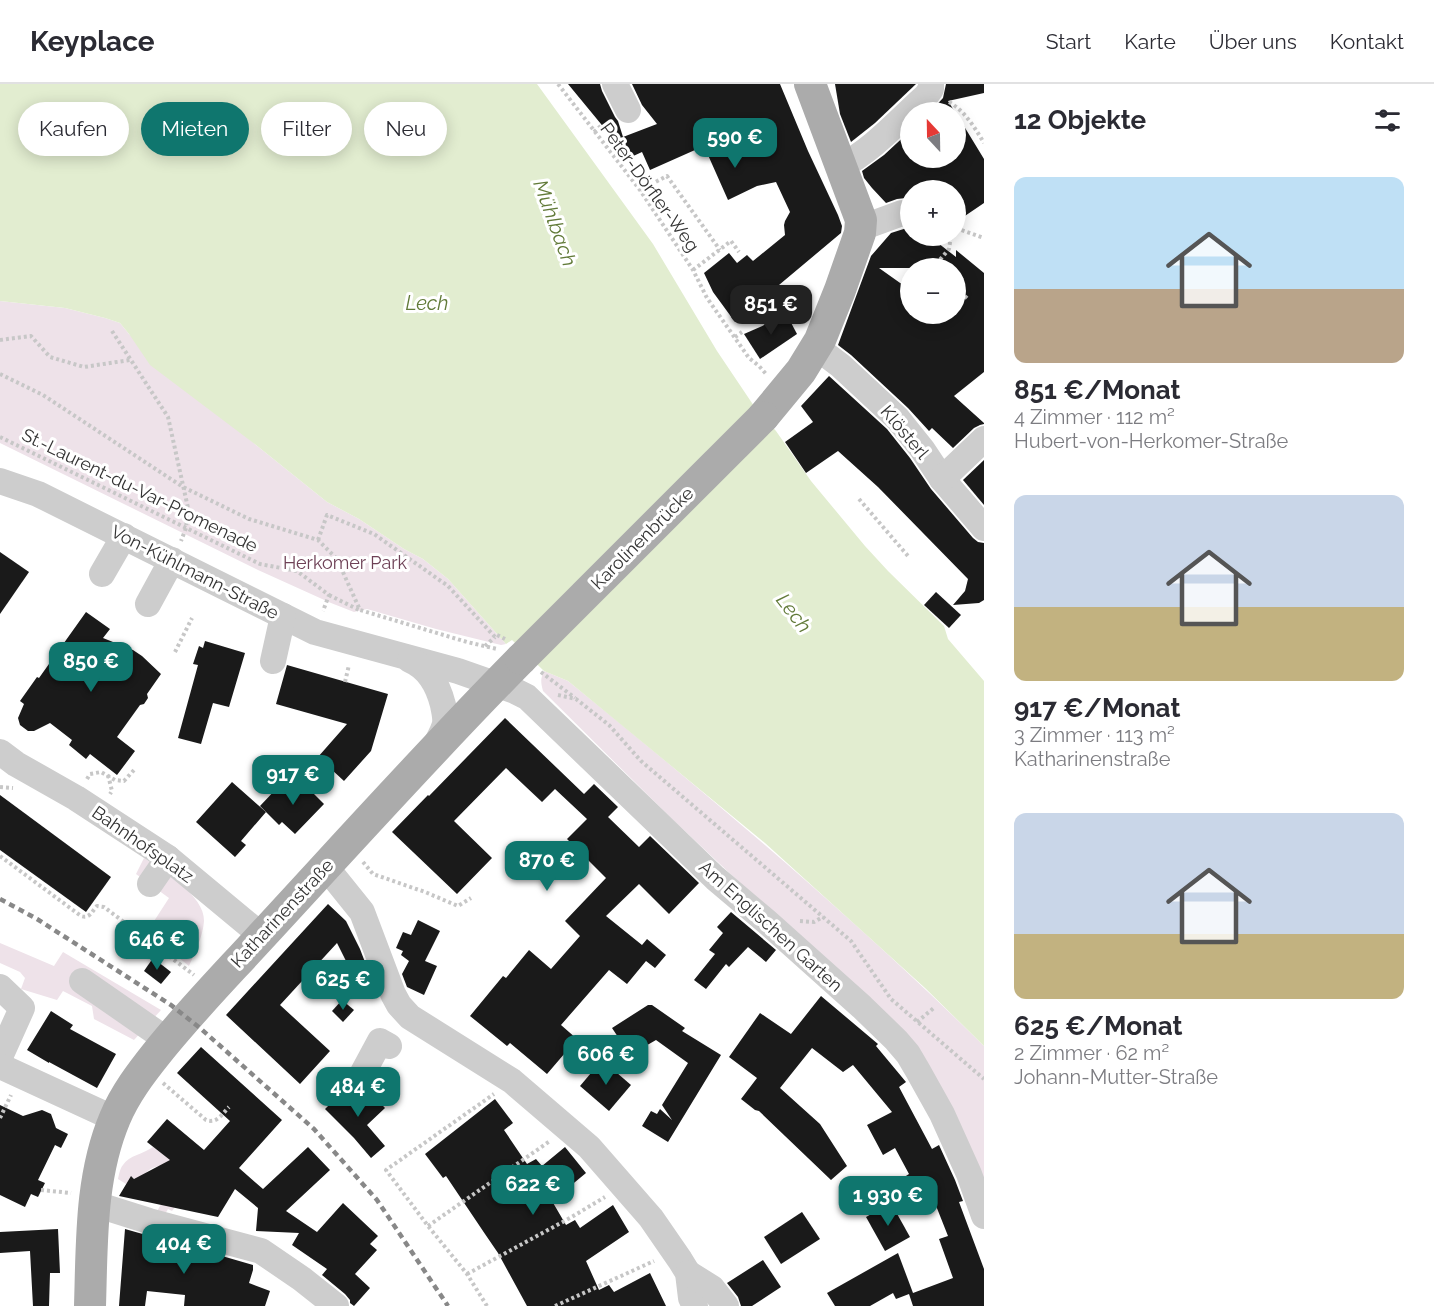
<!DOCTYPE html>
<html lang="de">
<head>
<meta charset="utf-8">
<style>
	:root { --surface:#fff; --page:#f2f2f3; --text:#2b2b33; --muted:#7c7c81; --line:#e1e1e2; --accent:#0f766e }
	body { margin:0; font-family:Raleway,sans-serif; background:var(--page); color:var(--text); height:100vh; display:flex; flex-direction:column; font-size:22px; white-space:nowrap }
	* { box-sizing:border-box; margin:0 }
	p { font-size:20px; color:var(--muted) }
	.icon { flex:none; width:33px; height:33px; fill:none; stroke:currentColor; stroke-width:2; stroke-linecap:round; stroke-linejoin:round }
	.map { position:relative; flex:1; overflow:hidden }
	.details { display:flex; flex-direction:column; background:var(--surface); width:450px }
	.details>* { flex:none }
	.banner { position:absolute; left:18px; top:18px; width:570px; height:54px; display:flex; gap:12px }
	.needle { width:39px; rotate:338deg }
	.controls { position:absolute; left:900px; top:18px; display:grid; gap:12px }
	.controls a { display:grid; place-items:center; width:66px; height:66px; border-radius:50%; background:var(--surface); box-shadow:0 3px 15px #0003; font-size:30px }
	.price { position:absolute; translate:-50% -51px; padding:0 14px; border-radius:12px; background:var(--accent); color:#fff; font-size:20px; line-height:39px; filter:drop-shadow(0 2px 3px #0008) }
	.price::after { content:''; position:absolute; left:50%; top:36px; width:18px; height:14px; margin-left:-9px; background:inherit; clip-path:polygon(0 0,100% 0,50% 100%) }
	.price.active { background:#222; color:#fff }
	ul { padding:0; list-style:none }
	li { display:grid; align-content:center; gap:12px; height:318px; padding:0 30px }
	li span { display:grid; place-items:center; height:186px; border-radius:12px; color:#555 }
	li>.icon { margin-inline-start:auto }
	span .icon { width:108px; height:108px; fill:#fffc; stroke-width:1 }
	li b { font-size:26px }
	h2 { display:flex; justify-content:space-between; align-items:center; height:72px; padding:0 30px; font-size:26px }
	.pill { padding:0 21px; border-radius:27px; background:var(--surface); box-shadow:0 3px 15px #0003; font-size:21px; line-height:54px }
	.pill.active { background:var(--accent); color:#fff }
	header { display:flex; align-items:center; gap:36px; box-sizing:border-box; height:84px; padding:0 30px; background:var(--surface); border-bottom:2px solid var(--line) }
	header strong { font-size:28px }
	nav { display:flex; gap:33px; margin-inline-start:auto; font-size:21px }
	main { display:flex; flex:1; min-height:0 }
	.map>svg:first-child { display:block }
	.green { fill:#eee2e9 }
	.water { fill:#e2edd0 }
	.building { fill:#1a1a1a; fill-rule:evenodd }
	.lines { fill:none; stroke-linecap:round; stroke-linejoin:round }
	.path { stroke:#c7c7c7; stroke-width:4; stroke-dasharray:3 3; stroke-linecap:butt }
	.minor { stroke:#cdcdcd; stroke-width:26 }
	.major { stroke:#ababab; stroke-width:32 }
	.rail { stroke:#888; stroke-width:4.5; stroke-dasharray:6 4.5; stroke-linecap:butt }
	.major-bridge { stroke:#ababab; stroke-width:32 }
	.labels { text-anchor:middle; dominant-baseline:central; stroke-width:6; stroke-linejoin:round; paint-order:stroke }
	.street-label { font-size:18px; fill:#333; stroke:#fff }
	.park-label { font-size:18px; fill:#6e4156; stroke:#fff }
	.water-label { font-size:20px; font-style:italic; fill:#617a38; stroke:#fff }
</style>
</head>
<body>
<header>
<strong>Keyplace</strong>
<nav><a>Start</a><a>Karte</a><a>Über uns</a><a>Kontakt</a></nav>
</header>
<main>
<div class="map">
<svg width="984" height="1222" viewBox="0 0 984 1222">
	<rect width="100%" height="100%" fill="#fff"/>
	<g class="green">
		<path d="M 0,217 L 65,224 L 105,234 L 120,239 L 129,250 L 256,361 L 327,418 L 359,435 L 404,465 L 423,475 L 448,495 L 506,560 L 501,561 L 436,545 L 367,525 L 354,528 L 331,519 L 258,486 L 0,359 Z"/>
		<path d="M 544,587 L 568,597 C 711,713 852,832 984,962 L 984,1102 L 969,1064 L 788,844 L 671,734 L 543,607 C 541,599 540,595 544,587 Z"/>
		<path d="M 144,774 C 163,786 205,812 204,837 C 203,852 195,868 189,882 L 147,848 L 169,814 L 136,790 Z"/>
		<path d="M 0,859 L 54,882 L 63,868 L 161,926 L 134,956 L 94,935 L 92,922 L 63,907 L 57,916 L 21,905 L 25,894 L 20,888 L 0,879 Z"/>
		<path d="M 153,1063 L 177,1079 L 175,1123 L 172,1127 L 168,1125 L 164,1132 L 155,1131 L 170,1104 L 159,1082 C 151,1083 143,1090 139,1097 L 131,1093 L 126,1100 L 118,1095 C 119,1091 120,1084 123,1081 C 129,1071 144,1070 153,1063 Z"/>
	</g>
	<path class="water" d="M 0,0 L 537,0 L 653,160 L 717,267 L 756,325 L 776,347 L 811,397 L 865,462 L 888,487 L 944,542 L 948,555 L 984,597 L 984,962 L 925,904 L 765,759 L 568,597 L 544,587 L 512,556 L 506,560 L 448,495 L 423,475 L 404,465 L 359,435 L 327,418 L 256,361 L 150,281 L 129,250 L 120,239 L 105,234 L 65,224 L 0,217 Z"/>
	<g class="building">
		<path d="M 568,0 L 600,0 L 602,7 L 615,33 L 618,37 L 623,53 L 657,40 L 642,21 L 632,0 L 780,0 L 808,67 L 838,131 L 842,142 L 841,149 L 735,238 L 713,208 L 704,189 L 729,169 L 737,179 L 747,171 L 753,177 L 785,151 L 784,141 L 785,137 L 790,128 L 776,98 L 757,102 L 728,116 L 704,62 L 650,86 L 642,68 L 629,74 Z"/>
		<path d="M 835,0 L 916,0 L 875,39 L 851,58 L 840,30 Z"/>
		<path d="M 946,0 L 984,0 L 984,9 L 948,17 L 955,28 L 930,28 L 943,14 Z"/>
		<path d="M 956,29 L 984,75 L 984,119 L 956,138 L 956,106 L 910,106 L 910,109 L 906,114 L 897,115 L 886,119 L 872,104 L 864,94 L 862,87 L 884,71 L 910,47 L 910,74 L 956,74 Z"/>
		<path d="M 910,143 L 910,152 L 929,152 L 956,173 L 956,166 L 984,189 L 984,288 L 954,312 L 984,339 L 984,340 L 980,341 L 974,344 L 953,364 L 932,344 L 929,347 L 908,324 L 851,271 L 838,261 L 871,172 L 891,149 ZM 879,184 L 956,184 L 956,230 L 910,230 L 910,206 Z"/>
		<path d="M 787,231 L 797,250 L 760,275 L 744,250 Z"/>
		<path d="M 829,292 L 887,345 L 910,374 L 931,405 L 973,454 L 978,458 L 984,459 L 984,516 L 979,519 L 953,521 L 965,507 L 968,495 L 878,403 L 838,367 L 806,389 L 785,358 L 813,338 L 801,322 Z"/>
		<path d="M 984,376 L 984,421 L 963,396 Z"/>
		<path d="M 0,468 L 29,488 L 0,530 Z"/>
		<path d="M 936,508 L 961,531 L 949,544 L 924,521 Z"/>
		<path d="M 86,528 L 110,545 L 103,554 L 133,566 L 142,572 L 161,590 L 147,610 L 148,614 L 144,620 L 140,621 L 117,653 L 135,667 L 117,691 L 90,670 L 86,675 L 69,661 L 72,656 L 50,639 L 34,647 L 28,647 L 20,641 L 18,634 L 24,620 L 20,617 L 37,593 L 39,594 Z"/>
		<path d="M 205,557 L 245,569 L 229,623 L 213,619 L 201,660 L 178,654 L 198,581 L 193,580 L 199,562 L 203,564 Z"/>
		<path d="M 287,581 L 388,610 L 371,667 L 344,697 L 318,673 L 347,640 L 276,620 Z"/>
		<path d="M 505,634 L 584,710 L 594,700 L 618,723 L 608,733 L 639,763 L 650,752 L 699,799 L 669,830 L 639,800 L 606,832 L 642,861 L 647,855 L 666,871 L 655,884 L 646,877 L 627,900 L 609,886 L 561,941 L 577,955 L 547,990 L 510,959 L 507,962 L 470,932 L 503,892 L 506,894 L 529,866 L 551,885 L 580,852 L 565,837 L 606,794 L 567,755 L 587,735 L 555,705 L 542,718 L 506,684 L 454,737 L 492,774 L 457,810 L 392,748 L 428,711 L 429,712 Z"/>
		<path d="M 294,697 L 301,697 L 324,720 L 295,750 L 282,738 L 279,741 L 260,722 L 277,704 L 282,710 Z"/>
		<path d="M 232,698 L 266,728 L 241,757 L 246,761 L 235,773 L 196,738 Z"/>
		<path d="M 0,711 L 111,793 L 86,828 L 0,766 Z"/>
		<path d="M 328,820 L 346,837 L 360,865 L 368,886 L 354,893 L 337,859 L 280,921 L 330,967 L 300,1000 L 226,931 Z"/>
		<path d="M 731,828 L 776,866 L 766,878 L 748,863 L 729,883 L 726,880 L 706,905 L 694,896 L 715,870 L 709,866 L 723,849 L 717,843 Z"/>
		<path d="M 418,836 L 440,847 L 425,877 L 437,882 L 424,911 L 407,903 L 402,890 L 409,877 L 401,871 L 403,867 L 396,864 L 403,848 L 411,851 Z"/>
		<path d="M 153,874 L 171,888 L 161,900 L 144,887 Z"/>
		<path d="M 821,912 L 878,960 L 876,962 L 906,998 L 899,1003 L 932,1065 L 939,1061 L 955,1096 L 963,1117 L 959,1118 L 984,1185 L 984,1222 L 913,1222 L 909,1210 L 896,1215 L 893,1209 L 870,1222 L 835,1222 L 827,1209 L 898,1169 L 913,1209 L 953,1194 L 939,1155 L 948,1152 L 927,1099 L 894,1121 L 884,1106 L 909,1090 L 895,1064 L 883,1071 L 867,1041 L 892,1028 L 853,981 L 843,988 L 812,964 L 780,1004 L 820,1040 L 847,1082 L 831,1096 L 759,1027 L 755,1026 L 741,1015 L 757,994 L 729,973 L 760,929 L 791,950 Z"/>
		<path d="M 342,916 L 354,926 L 343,938 L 332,927 Z"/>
		<path d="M 648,921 L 652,921 L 685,944 L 682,947 L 721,971 L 668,1058 L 642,1042 L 651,1027 L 657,1030 L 660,1025 L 672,1036 L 662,1021 L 688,979 L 656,956 L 630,971 L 612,944 Z"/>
		<path d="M 51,927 L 73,941 L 70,945 L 116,970 L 97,1004 L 49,978 L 49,979 L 27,966 Z"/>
		<path d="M 201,963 L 282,1036 L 239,1084 L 263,1105 L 308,1063 L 330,1086 L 286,1127 L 317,1148 L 343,1119 L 378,1152 L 370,1160 L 377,1166 L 355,1190 L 370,1204 L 354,1222 L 350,1219 L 350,1216 L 345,1210 L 322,1191 L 327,1185 L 292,1161 L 299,1149 L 256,1147 L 258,1124 L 235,1105 L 218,1133 L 119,1112 L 131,1092 L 134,1095 L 170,1076 L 147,1058 L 167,1035 L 204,1066 L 230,1037 L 177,989 Z"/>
		<path d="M 602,976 L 631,1001 L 609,1027 L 580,1002 Z"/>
		<path d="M 346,1002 L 351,1009 L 359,1011 L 366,1009 L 369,1007 L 385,1024 L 367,1041 L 385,1062 L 371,1074 L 354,1054 L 325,1025 L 340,1010 Z"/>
		<path d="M 495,1015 L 513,1039 L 504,1046 L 527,1080 L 536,1075 L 542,1082 L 565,1063 L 586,1089 L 552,1117 L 566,1141 L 575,1136 L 580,1144 L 613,1121 L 629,1148 L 586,1177 L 599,1206 L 609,1201 L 614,1208 L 650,1189 L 666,1222 L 527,1222 L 498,1169 L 485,1150 L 446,1092 L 443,1094 L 425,1070 Z"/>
		<path d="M 0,1021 L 23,1032 L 42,1026 L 51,1030 L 56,1044 L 68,1050 L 61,1064 L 55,1061 L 38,1096 L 45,1099 L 38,1113 L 31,1110 L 25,1123 L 0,1111 Z"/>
		<path d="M 891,1119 L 910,1153 L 885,1167 L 866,1133 Z"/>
		<path d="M 802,1128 L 820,1155 L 781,1180 L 764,1153 Z"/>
		<path d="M 58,1145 L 60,1189 L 50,1189 L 49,1222 L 33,1222 L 30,1167 L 0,1169 L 0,1148 Z"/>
		<path d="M 125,1145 L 213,1170 L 221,1175 L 222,1172 L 253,1181 L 253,1186 L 249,1199 L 270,1207 L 265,1222 L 184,1222 L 185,1211 L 147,1207 L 145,1222 L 119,1222 Z"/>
		<path d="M 763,1176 L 781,1203 L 752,1222 L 741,1222 L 738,1213 L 727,1199 Z"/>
	</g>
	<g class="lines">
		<g class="path">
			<path d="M 558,0 L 640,106 L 693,186 L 707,214 L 749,274 L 759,282 L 767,291"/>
			<path d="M 949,18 C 965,27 975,44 984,59"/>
			<path d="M 594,48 L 602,41"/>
			<path d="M 640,106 L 667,92 L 720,166"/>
			<path d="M 956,144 L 984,154"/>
			<path d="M 934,184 L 933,184 L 949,165 L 951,152"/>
			<path d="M 693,186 L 731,157 L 739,168"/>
			<path d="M 956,204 L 969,216"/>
			<path d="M 758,238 L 773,227 L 790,220 L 800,222 L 803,230"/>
			<path d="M 112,247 L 168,333 L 188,424 L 186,444 L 181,457"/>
			<path d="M 735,253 L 742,248"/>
			<path d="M 0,256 L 31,252 L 50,273 L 84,283 L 130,276"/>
			<path d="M 0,290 L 43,311 L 183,403 L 249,435 L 318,456 L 337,475 L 360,526 L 467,558 L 497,565"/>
			<path d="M 0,353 L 260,480 L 297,487 L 329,511 L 323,527"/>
			<path d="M 859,415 L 908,472"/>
			<path d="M 318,456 L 327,431 L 374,450 L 448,502 L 495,553 L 497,551 L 505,555"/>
			<path d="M 329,511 L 359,526"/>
			<path d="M 485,562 L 495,553"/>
			<path d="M 175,568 L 192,534"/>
			<path d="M 541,588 L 575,614"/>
			<path d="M 345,598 L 349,581"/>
			<path d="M 558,611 L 576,615 L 609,641 L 641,677 L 851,857 L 891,915 L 984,995"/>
			<path d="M 108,691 L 112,707 L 110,710"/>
			<path d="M 87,695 L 90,690 L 101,688 L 115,696 L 124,697 L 134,686"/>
			<path d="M 0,703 L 13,704"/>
			<path d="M 0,772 L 81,832 C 90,835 92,827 97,822 L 104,823 L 194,891"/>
			<path d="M 363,778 L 373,790 L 425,808 L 458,822 L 471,814"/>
			<path d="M 800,837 L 814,838 L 823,833"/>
			<path d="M 141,850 L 148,840"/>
			<path d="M 917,938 L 935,923"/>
			<path d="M 163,999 L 206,1036 C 217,1040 222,1030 229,1023"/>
			<path d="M 0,1034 L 11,1011"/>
			<path d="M 41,1106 L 71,1109"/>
			<path d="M 428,1142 L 550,1057"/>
			<path d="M 467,1190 L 570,1134 L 605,1113"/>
			<path d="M 487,1222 L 467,1190 L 428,1142 L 386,1086 L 494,1010"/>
			<path d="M 555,1222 L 654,1177"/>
		</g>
		<g class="minor">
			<path d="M 615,0 L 628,26"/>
			<path d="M 840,83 C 873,66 898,37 926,12 L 931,5 L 931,0"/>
			<path d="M 861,144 L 902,129 L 908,129"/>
			<path d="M 816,263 L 841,282 L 898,335 L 922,365 L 942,395 L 984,444"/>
			<path d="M 942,395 L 984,355"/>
			<path d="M 0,397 L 38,410 L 315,548 L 458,587 L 515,607 L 527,613 L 715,794 L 767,838 L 862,923 L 896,956 L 908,970 L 918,987 L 942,1030 L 969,1090 L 984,1132"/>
			<path d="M 102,490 L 124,452"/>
			<path d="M 148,520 L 172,476"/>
			<path d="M 410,576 C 429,584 438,601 443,621 C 444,627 446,633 445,640 C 443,648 439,654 435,662"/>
			<path d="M 273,577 L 283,532"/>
			<path d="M 0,668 L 16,680 L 76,714 L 168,774 L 262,852"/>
			<path d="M 325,782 L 362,828 L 393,910 L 399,921 L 410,933 L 512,997 L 589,1063 L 651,1134 L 680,1176 L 688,1189 L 691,1214 L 695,1222"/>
			<path d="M 150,800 L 168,774"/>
			<path d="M 82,897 L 167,956"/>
			<path d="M 0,903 L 22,924 L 0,973"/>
			<path d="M 0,982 L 115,1035"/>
			<path d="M 359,996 L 380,957 L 389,962"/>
			<path d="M 95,1120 L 149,1137 L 261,1167 L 302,1195 L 336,1222"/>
			<path d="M 688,1189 L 712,1204 L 726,1222"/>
		</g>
		<g class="major">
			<path d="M 763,333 L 801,287 L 820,256 L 840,206 L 860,149 L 861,136 L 810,0"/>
			<path d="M 90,1222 C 92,1159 90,1093 115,1034 C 125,1010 141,989 157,969 C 188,930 223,894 257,857 C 344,763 430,667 521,575"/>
		</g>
		<path class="rail" d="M 0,815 L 37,835 L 171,921 L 200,944 L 314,1045 L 377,1116 L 448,1222"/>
		<path class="major-bridge" d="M 521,575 L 763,333"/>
	</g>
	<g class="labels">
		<g class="street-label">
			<text transform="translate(650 103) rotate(54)">Peter-Dörfler-Weg</text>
			<text transform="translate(905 348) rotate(50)">Klösterl</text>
			<text transform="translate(140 406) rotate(26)">St.-Laurent-du-Var-Promenade</text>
			<text transform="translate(642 454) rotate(-45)">Karolinenbrücke</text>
			<text transform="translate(195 488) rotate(27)">Von-Kühlmann-Straße</text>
			<text transform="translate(143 760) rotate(35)">Bahnhofsplatz</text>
			<text transform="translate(282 829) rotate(-47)">Katharinenstraße</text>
			<text transform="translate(771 842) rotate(42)">Am Englischen Garten</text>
		</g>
		<g class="park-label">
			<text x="345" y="478">Herkomer Park</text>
		</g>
		<g class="water-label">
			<text transform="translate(555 139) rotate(70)">Mühlbach</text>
			<text x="427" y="219">Lech</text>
			<text transform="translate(794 529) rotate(52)">Lech</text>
		</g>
	</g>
</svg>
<div class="controls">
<a><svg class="needle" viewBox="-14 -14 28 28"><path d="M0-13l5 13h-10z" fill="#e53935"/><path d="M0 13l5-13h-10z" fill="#7c7c81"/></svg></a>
<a>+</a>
<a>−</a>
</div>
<b class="price" style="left:735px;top:85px">590 €</b>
<b class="price active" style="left:771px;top:252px">851 €</b>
<b class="price" style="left:91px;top:609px">850 €</b>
<b class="price" style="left:293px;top:722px">917 €</b>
<b class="price" style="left:547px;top:808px">870 €</b>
<b class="price" style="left:157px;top:887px">646 €</b>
<b class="price" style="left:343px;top:927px">625 €</b>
<b class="price" style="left:606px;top:1002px">606 €</b>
<b class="price" style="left:358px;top:1034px">484 €</b>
<b class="price" style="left:533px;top:1132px">622 €</b>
<b class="price" style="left:888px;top:1143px">1 930 €</b>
<b class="price" style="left:184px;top:1191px">404 €</b>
<div class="banner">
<a class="pill">Kaufen</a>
<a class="pill active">Mieten</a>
<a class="pill">Filter</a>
<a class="pill">Neu</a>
</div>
</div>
<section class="details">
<h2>12 Objekte<svg class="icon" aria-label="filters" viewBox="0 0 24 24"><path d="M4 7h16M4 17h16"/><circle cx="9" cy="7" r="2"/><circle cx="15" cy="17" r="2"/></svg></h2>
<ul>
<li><span style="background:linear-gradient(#bfe0f5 60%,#b9a48a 0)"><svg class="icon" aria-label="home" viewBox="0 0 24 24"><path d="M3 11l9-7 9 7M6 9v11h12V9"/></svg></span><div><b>851 €/Monat</b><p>4 Zimmer · 112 m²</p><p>Hubert-von-Herkomer-Straße</p></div></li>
<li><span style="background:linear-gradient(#c9d6e8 60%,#c2b280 0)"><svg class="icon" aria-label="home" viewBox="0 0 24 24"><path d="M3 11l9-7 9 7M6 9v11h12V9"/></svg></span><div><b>917 €/Monat</b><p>3 Zimmer · 113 m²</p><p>Katharinenstraße</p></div></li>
<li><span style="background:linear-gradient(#c9d6e8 65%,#c2b280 0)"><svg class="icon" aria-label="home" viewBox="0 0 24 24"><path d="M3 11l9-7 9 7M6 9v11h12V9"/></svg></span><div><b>625 €/Monat</b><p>2 Zimmer · 62 m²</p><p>Johann-Mutter-Straße</p></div></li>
</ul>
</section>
</main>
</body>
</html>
